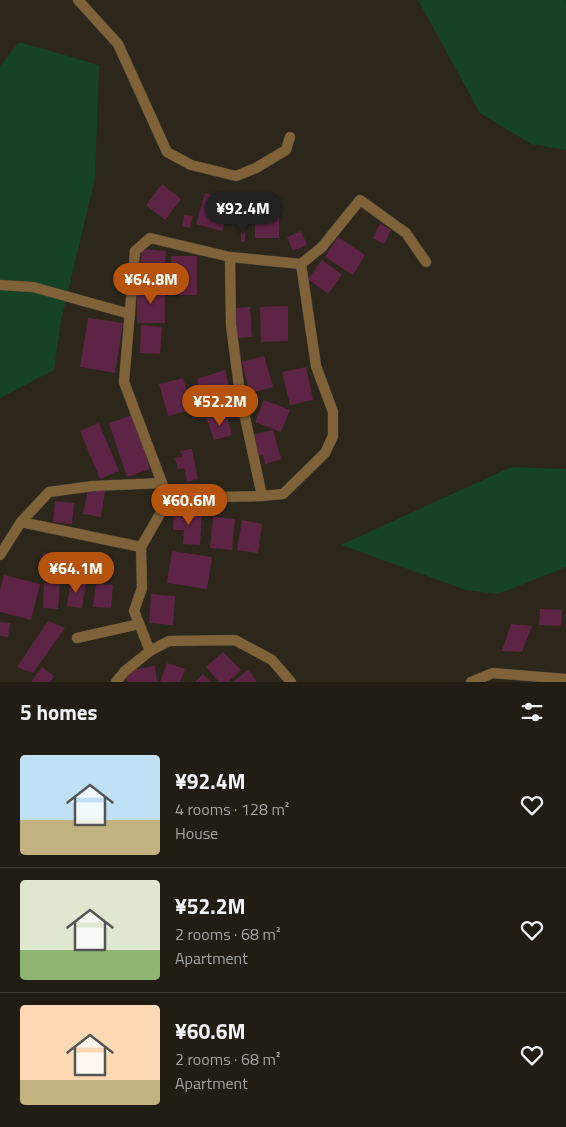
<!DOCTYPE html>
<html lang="en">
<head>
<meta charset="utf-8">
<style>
	:root { --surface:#211d14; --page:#2d2a22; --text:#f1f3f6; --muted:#a2a2a0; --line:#3e3b34; --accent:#b45309 }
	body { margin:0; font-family:"Titillium Web",sans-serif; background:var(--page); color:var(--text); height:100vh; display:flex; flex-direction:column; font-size:19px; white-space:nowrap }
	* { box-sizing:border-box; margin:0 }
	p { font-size:16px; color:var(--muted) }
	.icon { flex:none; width:28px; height:28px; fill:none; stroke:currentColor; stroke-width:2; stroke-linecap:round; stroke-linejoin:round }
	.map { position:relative; height:682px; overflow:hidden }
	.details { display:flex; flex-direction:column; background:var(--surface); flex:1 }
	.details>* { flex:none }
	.price { position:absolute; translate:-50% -42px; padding:0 11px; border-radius:18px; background:var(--accent); color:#fff; font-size:16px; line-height:32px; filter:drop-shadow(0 1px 2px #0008) }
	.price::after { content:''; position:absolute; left:50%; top:30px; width:15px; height:11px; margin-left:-8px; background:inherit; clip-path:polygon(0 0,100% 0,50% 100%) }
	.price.on { background:#222; color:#fff }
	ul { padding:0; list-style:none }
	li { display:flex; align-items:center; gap:15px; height:125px; padding:0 20px }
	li+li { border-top:1px solid var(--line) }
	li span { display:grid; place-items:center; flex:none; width:140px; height:100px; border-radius:5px; color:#555 }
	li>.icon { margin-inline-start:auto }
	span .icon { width:60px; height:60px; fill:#fffc; stroke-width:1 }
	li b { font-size:21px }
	h2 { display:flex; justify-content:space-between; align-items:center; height:60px; padding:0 20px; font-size:21px }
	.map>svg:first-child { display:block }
	.green { fill:#164226 }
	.building { fill:#5e2446 }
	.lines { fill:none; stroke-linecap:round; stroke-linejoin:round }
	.street-casing { stroke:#484337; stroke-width:11 }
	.street { stroke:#806238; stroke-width:10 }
</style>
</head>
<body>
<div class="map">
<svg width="566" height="682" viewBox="0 0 566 682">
	<rect width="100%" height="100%" fill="#2c271a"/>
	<g class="green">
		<path d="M 418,0 L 565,0 L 566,6 L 566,150 L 531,144 L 480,113 Z"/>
		<path d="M 19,42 L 99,65 L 95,178 L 61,321 L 54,370 L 0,398 L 0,66 Z"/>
		<path d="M 511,467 L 566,469 L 566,567 L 498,594 L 466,590 L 341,545 Z"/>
	</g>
	<g class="building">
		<path d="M 162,184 L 181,199 L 165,220 L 146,205 Z"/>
		<path d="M 205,193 L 231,201 L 222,231 L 196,224 Z"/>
		<rect x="255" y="208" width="24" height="30"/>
		<path d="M 184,215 L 193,216 L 190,228 L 182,226 Z"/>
		<path d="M 380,224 L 391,230 L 384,244 L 373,238 Z"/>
		<rect x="241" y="226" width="4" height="16"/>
		<path d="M 301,231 L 307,245 L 293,251 L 287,237 Z"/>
		<path d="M 338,237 L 365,255 L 353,275 L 325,257 Z"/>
		<path d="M 142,249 L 166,251 L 164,274 L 140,273 Z"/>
		<rect x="171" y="256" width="26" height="39"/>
		<path d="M 322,260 L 342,275 L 328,294 L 308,279 Z"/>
		<path d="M 149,285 L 165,285 L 165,323 L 137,323 L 137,288 L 148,288 Z"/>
		<path d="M 288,306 L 288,341 L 261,342 L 260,307 Z"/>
		<path d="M 250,307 L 252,337 L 237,338 L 235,308 Z"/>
		<path d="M 88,318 L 123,323 L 115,373 L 80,367 Z"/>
		<path d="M 141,325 L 162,327 L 160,354 L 140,353 Z"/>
		<path d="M 264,356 L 273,387 L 250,393 L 242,362 Z"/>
		<path d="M 306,367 L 313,400 L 290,405 L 282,372 Z"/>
		<path d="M 225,370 L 234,406 L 204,414 L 197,379 Z"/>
		<path d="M 183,378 L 192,410 L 168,416 L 159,384 Z"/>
		<path d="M 264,400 L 290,410 L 281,432 L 255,422 Z"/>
		<path d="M 226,413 L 232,435 L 214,440 L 207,419 Z"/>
		<path d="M 133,415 L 150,469 L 127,477 L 109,423 Z"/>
		<path d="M 99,423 L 119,471 L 100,479 L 80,431 Z"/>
		<path d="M 273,430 L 281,459 L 265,464 L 263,455 L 258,456 L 253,435 Z"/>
		<path d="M 192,449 L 198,479 L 187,482 L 184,468 L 178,469 L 175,458 L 183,457 L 180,451 Z"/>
		<path d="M 88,488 L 105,491 L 101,517 L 83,514 Z"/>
		<path d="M 55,501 L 74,503 L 72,524 L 53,522 Z"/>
		<path d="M 174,510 L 202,511 L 200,545 L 183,544 L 184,530 L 173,530 Z"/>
		<path d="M 213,517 L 235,519 L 232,550 L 210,548 Z"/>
		<path d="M 242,520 L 262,524 L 258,553 L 237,550 Z"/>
		<path d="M 172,551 L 212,557 L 207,589 L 167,583 Z"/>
		<path d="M 43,553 L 66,556 L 59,570 L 41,567 Z"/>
		<path d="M 4,575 L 40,584 L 31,620 L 0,612 L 0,590 Z"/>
		<path d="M 71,580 L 86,582 L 82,608 L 67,606 Z"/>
		<path d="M 44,583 L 60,584 L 58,609 L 43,608 Z"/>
		<path d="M 96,584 L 113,585 L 111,608 L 93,607 Z"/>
		<path d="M 151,594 L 175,596 L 173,625 L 149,623 Z"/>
		<path d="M 540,609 L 562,610 L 561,626 L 539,625 Z"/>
		<path d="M 48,621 L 65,628 L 33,673 L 17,667 Z"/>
		<path d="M 0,622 L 10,623 L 8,637 L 0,636 Z"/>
		<path d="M 511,624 L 532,626 L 522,652 L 502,651 Z"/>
		<path d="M 223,652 L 241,670 L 228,682 L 219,682 L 206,667 Z"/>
		<path d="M 167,663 L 185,669 L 180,682 L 160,682 Z"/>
		<path d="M 155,666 L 157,682 L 127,682 L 125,671 Z"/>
		<path d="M 42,667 L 54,676 L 50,682 L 31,682 Z"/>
		<path d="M 248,670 L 257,682 L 233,682 Z"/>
		<path d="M 203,674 L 211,682 L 195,682 Z"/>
	</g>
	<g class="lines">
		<defs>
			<g id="street">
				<path d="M 78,0 L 118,44 L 167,152 L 191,165 L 236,176 L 256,168 L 286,150 L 290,137"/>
				<path d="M 230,257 L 231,325 L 240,394 L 262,496"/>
				<path d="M 301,264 L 322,247 L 360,200 L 406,233 L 426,262"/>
				<path d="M 0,285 L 33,287 L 130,314"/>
				<path d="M 21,522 L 141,547"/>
				<path d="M 0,555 L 21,522 L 49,492 L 93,486 L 162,483"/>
				<path d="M 77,638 L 139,624"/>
				<path d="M 150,651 L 134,611 L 142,588 L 141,547 L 169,498 L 162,483 L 124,382 L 135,251 L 150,238 L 230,257 L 301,264 L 316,366 L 333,412 L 333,436 L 325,453 L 283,494 L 262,496 L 169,498"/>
				<path d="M 116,682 L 125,671 L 150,651 L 169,641 L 235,640 L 272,660 L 291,682"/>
				<path d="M 471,682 L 493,673 L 566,679"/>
			</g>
		</defs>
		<use href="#street" class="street-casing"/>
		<use href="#street" class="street"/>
	</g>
</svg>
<b class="price on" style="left:243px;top:234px">¥92.4M</b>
<b class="price" style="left:151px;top:305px">¥64.8M</b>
<b class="price" style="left:220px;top:427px">¥52.2M</b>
<b class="price" style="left:189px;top:526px">¥60.6M</b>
<b class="price" style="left:76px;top:594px">¥64.1M</b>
</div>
<section class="details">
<h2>5 homes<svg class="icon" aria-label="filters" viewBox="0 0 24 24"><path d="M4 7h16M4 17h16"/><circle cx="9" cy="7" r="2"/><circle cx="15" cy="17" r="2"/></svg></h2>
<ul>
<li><span style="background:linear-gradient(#bfe0f5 65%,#c2b280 0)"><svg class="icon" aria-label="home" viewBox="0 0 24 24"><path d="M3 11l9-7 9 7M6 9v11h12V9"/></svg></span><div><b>¥92.4M</b><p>4 rooms · 128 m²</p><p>House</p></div><svg class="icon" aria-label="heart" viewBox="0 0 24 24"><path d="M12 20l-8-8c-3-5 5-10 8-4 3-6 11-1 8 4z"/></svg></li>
<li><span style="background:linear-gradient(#dfe7d0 70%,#8fb573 0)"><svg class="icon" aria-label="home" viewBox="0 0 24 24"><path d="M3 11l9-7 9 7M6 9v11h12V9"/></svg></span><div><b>¥52.2M</b><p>2 rooms · 68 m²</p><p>Apartment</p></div><svg class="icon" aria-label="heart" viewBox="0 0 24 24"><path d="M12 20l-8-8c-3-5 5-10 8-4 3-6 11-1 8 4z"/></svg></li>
<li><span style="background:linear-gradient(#ffd9b3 75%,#c2b280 0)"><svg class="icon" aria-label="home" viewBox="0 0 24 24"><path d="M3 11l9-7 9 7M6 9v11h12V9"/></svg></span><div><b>¥60.6M</b><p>2 rooms · 68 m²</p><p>Apartment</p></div><svg class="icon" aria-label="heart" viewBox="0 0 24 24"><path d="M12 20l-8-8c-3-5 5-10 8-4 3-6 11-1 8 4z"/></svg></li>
</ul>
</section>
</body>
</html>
